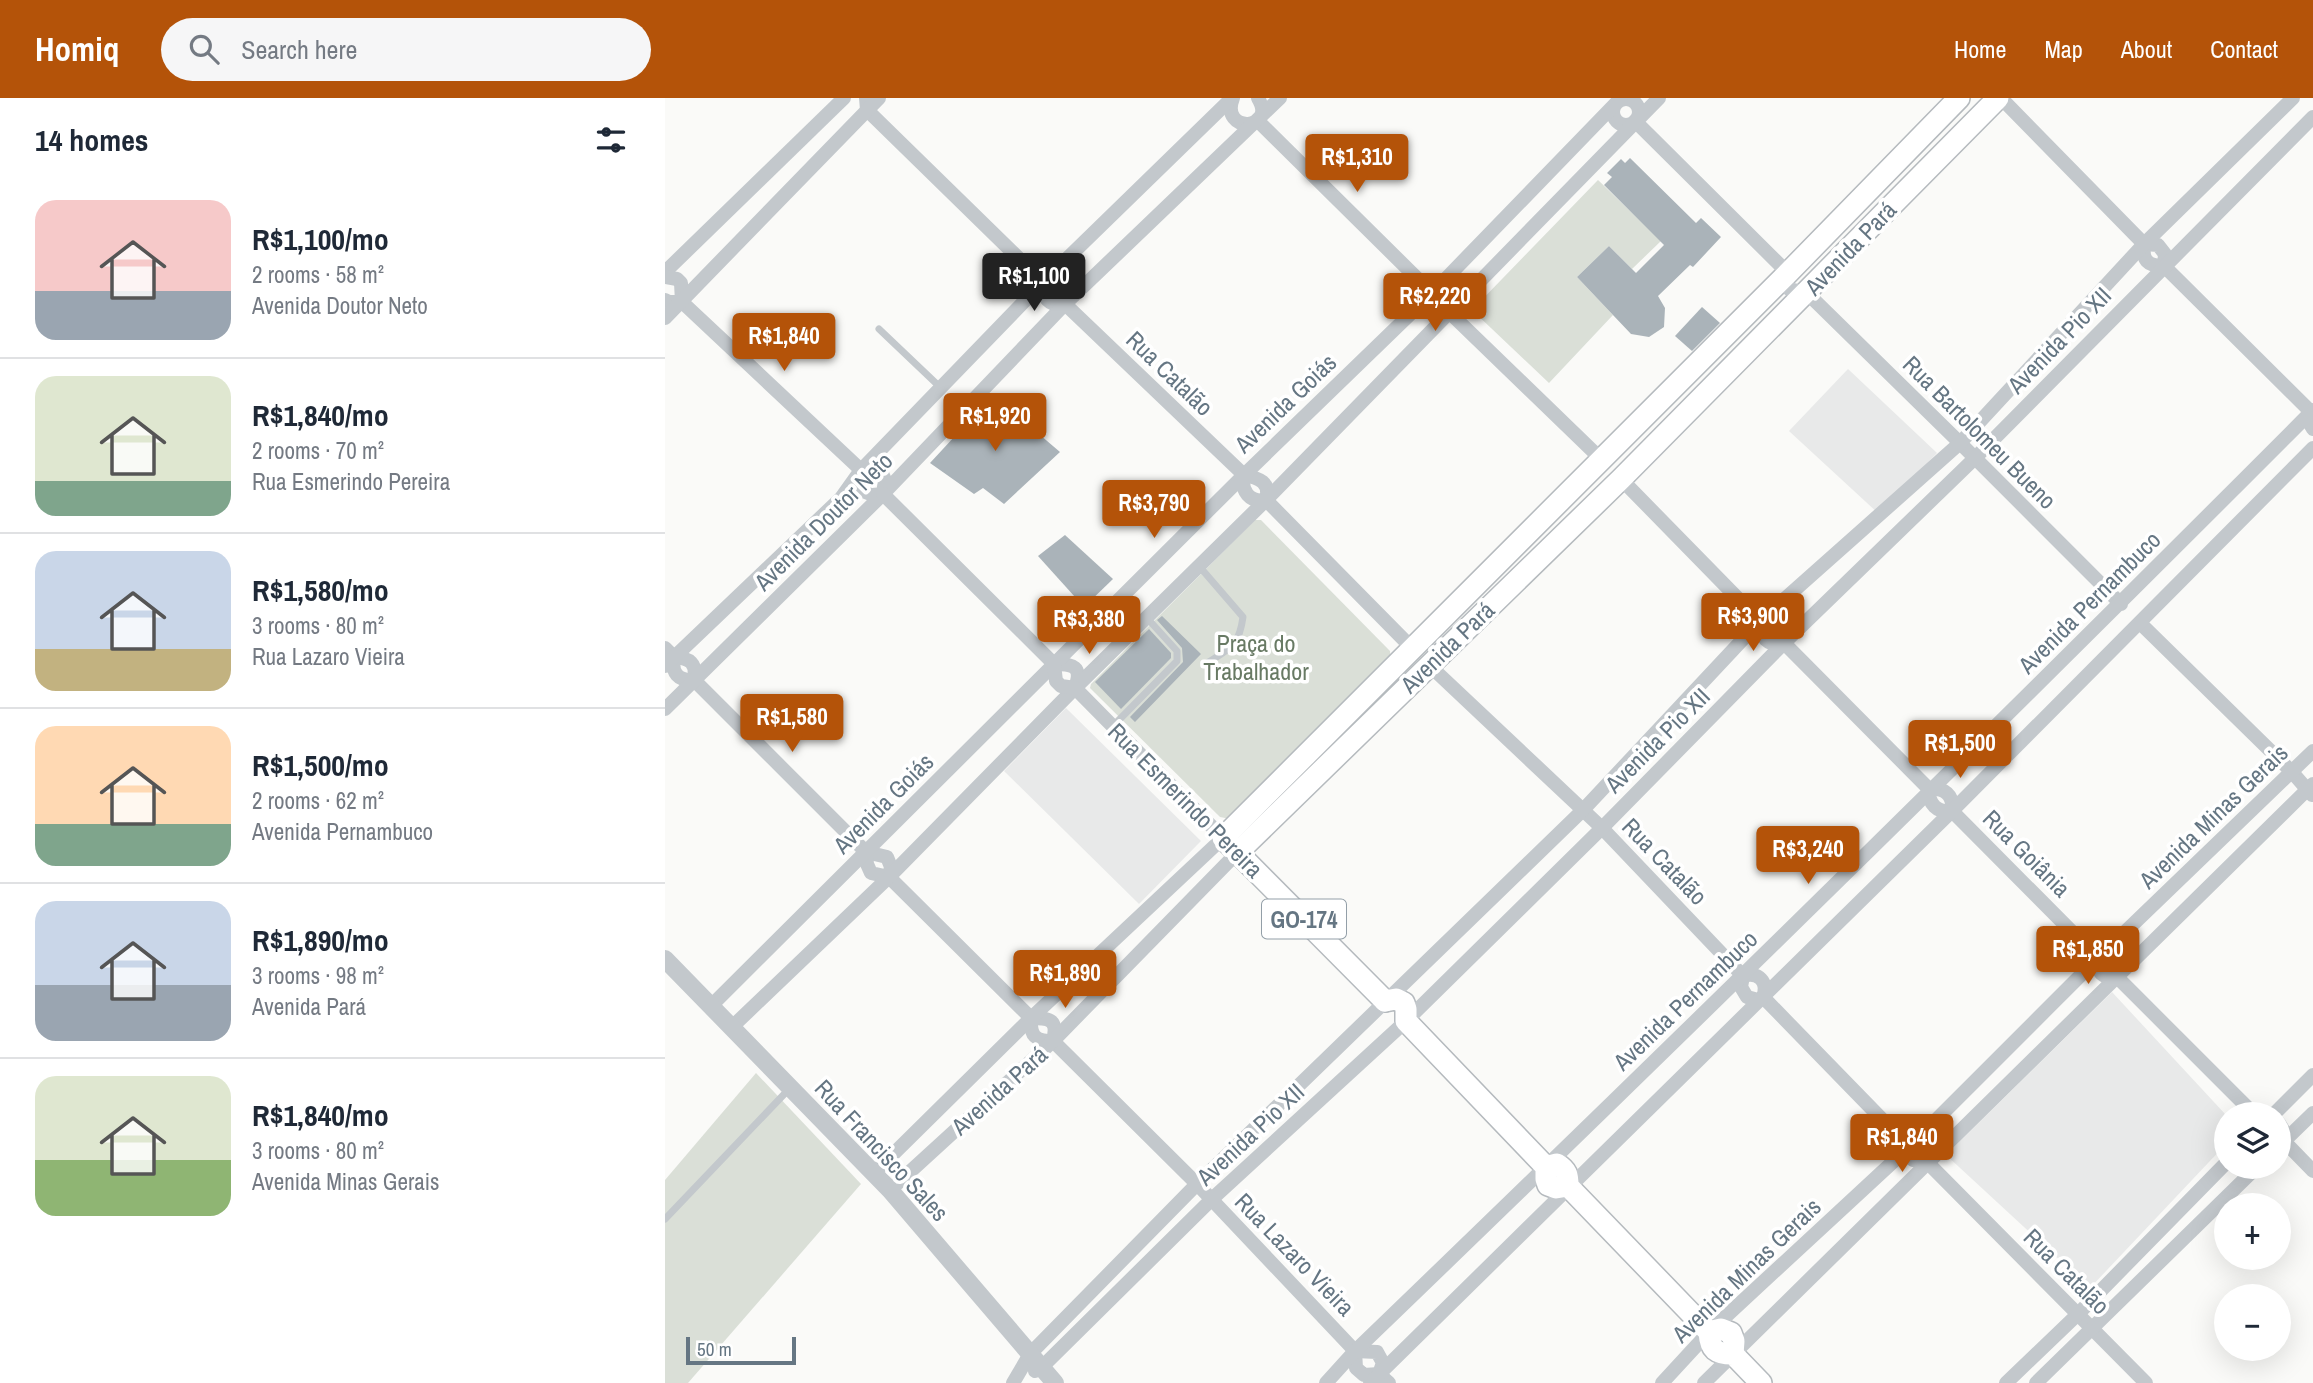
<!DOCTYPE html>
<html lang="en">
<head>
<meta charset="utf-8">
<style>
	:root { --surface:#fff; --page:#f6f6f7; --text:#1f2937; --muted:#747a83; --line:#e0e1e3; --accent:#b45309 }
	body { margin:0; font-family:"Archivo Narrow",sans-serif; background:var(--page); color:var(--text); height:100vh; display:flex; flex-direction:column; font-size:26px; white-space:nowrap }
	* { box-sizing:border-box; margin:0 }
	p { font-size:23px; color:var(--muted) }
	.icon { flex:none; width:38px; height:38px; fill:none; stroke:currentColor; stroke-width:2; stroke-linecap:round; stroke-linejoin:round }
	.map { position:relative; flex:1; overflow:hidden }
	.sheet { display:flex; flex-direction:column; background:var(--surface); width:665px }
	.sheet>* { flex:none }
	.buttons { position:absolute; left:1549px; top:1004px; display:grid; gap:14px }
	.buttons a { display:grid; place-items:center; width:77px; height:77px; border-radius:50%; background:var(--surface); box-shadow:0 7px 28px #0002; font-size:35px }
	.scale { position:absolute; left:21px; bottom:18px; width:110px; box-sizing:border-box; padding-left:7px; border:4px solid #657683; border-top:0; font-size:19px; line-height:24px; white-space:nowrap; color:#657683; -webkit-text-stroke:5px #fff; paint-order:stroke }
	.price { position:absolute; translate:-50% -60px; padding:0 16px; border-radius:7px; background:var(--accent); color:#fff; font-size:23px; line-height:46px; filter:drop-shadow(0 2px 4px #0008) }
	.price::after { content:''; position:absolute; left:50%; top:42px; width:21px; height:16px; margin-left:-10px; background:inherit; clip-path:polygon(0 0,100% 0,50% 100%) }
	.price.selected { background:#222; color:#fff }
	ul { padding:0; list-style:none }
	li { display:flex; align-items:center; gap:21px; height:175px; padding:0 35px }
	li+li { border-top:2px solid var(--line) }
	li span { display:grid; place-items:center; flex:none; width:196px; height:140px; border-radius:21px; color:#555 }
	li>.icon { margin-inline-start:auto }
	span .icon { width:84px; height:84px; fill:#fffc; stroke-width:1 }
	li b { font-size:30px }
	h2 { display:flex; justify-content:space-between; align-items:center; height:84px; padding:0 35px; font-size:30px }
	header { display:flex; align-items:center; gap:42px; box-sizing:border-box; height:98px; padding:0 35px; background:var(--accent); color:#fff }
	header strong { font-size:33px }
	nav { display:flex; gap:38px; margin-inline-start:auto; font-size:24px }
	.search { width:490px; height:63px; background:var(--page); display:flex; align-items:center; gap:18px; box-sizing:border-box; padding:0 24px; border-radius:38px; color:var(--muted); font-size:26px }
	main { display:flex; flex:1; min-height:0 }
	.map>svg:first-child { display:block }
	.built { fill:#e8e9e9 }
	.green { fill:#dadfd7 }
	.building { fill:#aab3b9 }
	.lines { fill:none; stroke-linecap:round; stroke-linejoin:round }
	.primary-casing { stroke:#b5babe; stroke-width:24 }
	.service { stroke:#c3c8cc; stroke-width:7 }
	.minor { stroke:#c3c8cc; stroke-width:14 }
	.tertiary { stroke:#c3c8cc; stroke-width:18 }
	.primary { stroke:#fff; stroke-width:21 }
	.labels { text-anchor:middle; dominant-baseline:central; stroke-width:7; stroke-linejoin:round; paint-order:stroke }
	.shield { fill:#fff; stroke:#939fa8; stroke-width:2 }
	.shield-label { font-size:23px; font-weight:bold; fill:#657683 }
	.street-label { font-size:24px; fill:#657683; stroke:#fff }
	.park-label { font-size:24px; fill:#687a64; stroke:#fff }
</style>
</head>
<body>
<header>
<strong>Homiq</strong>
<div class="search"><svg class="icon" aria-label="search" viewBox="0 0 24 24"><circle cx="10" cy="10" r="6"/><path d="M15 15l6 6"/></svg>Search here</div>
<nav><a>Home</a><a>Map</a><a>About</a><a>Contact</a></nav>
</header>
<main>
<section class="sheet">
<h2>14 homes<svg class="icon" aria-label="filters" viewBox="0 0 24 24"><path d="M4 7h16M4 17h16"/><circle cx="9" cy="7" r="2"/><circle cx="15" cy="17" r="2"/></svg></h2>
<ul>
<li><span style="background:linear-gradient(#f6c9c9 65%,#9aa5b1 0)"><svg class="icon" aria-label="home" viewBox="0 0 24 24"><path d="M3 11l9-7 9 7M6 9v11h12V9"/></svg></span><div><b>R$1,100/mo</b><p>2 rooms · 58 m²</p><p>Avenida Doutor Neto</p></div></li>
<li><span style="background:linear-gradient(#dfe7d0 75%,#7fa58c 0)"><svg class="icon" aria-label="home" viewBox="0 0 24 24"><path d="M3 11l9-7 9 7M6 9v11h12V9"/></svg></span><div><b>R$1,840/mo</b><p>2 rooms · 70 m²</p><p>Rua Esmerindo Pereira</p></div></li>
<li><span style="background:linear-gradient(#c9d6e8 70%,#c2b280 0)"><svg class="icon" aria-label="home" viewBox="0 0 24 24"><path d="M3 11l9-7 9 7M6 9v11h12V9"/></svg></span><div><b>R$1,580/mo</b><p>3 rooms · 80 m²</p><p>Rua Lazaro Vieira</p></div></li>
<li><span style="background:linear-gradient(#ffd9b3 70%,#7fa58c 0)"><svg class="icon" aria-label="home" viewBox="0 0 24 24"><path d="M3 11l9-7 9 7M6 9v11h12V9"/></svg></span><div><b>R$1,500/mo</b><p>2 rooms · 62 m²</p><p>Avenida Pernambuco</p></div></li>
<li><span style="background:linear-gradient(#c9d6e8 60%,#9aa5b1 0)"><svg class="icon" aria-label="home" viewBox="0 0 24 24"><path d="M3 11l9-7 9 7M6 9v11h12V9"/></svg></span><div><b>R$1,890/mo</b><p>3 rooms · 98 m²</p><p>Avenida Pará</p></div></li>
<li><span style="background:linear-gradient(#dfe7d0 60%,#8fb573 0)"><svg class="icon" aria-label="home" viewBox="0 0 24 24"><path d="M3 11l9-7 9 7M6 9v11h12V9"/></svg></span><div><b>R$1,840/mo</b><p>3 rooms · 80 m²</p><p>Avenida Minas Gerais</p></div></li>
</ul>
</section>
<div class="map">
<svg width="1648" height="1285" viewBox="0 0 1648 1285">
	<rect width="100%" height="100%" fill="#fafaf8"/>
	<g class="built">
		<path d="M 1183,271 L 1272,355 L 1214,416 L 1124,333 Z"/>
		<path d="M 401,610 L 536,743 L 474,806 L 339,673 Z"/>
		<path d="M 1447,894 L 1561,1017 L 1561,1046 L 1425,1190 L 1281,1057 Z"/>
	</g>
	<g class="green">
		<path d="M 933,82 L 996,143 L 967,171 L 944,148 L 912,179 L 948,217 L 884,285 L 807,212 Z"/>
		<path d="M 590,422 L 596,422 L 725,553 L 726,564 L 565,721 L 555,719 L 425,590 L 426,586 Z"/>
		<path d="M 91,975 L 196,1086 L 23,1285 L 0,1285 L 0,1082 Z"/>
	</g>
	<g class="building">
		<path d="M 965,60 L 1031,125 L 1036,120 L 1056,139 L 1028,169 L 1025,167 L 993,198 L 1000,210 L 999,229 L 984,239 L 966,236 L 912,179 L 944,148 L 971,175 L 999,147 L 939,87 L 947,79 L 942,75 L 956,61 L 960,65 Z"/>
		<path d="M 1037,209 L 1055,225 L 1027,253 L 1010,238 Z"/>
		<path d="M 328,297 L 395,354 L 339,406 L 318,390 L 309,396 L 265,365 Z"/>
		<path d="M 400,437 L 448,481 L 419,509 L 373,458 Z"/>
		<path d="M 497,518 L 536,556 L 470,624 L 465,619 L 518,564 L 517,550 L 492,522 Z"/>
		<path d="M 484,531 L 506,555 L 506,560 L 456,611 L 430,584 Z"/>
	</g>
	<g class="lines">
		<defs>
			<g id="primary">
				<path d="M 573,754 L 956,381 L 1333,0"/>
				<path d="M 720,903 L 558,740 L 1123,175 L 1294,0"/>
				<path d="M 720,903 L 731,901 L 739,905 L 741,911 L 741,923 L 881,1069 L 881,1081 L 883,1087 L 891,1090 L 903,1088"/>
				<path d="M 881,1069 L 892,1066 C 902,1072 903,1077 903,1088 L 1044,1234 C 1045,1252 1051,1256 1068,1256 L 1096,1285"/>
				<path d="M 1044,1234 L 1056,1231 L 1066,1235 L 1069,1243 L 1068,1256"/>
			</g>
		</defs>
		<use href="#primary" class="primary-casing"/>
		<g class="service">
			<path d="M 214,231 L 276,290"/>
			<path d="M 534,468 L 578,519 C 574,548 566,550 542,565"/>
			<path d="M 448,628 L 512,563 L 512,553 L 482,520"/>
			<path d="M 0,1121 L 125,990"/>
		</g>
		<g class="minor">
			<path d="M 201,0 L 202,12 L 378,184 C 375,199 385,209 400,206 L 579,377 C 594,380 606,384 601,402"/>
			<path d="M 568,0 C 554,36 613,33 593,0"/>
			<path d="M 1336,0 L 1479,146 L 1493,147 L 1500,156 L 1499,168"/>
			<circle cx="961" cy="14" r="13"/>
			<path d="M 593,23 L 767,195"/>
			<path d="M 970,23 L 1123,175"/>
			<path d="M 1479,146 C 1477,162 1482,168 1499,168 L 1646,314 L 1645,326 L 1648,331"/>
			<path d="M 0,174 L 179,0"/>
			<path d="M 1123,175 L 1122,186 L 1124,191 L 1142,195 L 1295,345 L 1456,506"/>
			<path d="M 0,179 L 12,181 L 16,185 L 17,204"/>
			<path d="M 378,184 C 395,178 406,190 400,206"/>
			<circle cx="776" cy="205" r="14"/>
			<path d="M 0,202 L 4,204 L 17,204 L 196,372"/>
			<path d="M 785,215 L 936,361"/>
			<path d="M 0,220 L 214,0"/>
			<path d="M 196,372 L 207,370 L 216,373 L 220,382 L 218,396"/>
			<path d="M 195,373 L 193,385 L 198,393 L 208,397 L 218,396"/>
			<path d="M 579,377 C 575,393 585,405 601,402 L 747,550"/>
			<path d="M 956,381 L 1095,523 C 1093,539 1104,549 1119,545"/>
			<path d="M 1095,523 C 1111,519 1122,528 1119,545 L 1264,691 C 1263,706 1272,715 1287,713"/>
			<path d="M 1475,525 L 1627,674 L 1647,697"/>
			<path d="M 0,550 L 9,559 C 25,560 32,565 29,582"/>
			<path d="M 9,559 C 6,575 13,583 29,582 L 201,754 L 222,759 L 226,769 L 224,779"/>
			<path d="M 389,566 C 408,566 418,568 410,590"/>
			<path d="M 764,567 L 937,730 L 1078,878"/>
			<path d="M 0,568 L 176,400 L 196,372 L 378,184 L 567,0"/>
			<path d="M 0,611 L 218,396 L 400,206 L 615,0"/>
			<path d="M 1264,691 C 1279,689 1289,697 1287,713 L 1433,860 C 1429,873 1439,882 1452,879 L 1590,1017"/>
			<path d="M 201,754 L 202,766 L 206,775 L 224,779 L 366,920 C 365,938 370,943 388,943 L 532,1086 L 690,1253 L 691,1270 L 699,1277 L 714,1276 L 724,1285"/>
			<path d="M 1078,878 L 1076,889 L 1082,899 L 1093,902 L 1098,899"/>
			<path d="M 1078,878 C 1093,873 1104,884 1098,899"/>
			<path d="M 1098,899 L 1244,1049 L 1245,1058 L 1248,1062 L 1262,1064"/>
			<path d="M 46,908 L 579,377 L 767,195 L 956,0"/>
			<path d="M 366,920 C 386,920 393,922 388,943"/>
			<path d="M 67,929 L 224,779 L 410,590 L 601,402 L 994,0"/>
			<path d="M 1608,1017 L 1648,977"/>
			<path d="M 1614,1025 L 1620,1035 L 1619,1043"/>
			<path d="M 1619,1043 L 1648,1073"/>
			<path d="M 1614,1048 L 1648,1015"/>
			<path d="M 1244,1049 C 1255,1046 1263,1052 1262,1064 L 1481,1285"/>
			<path d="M 209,1075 L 366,920 L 558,740 L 410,590 L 396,588 L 391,583 L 389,566 L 218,396"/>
			<path d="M 225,1092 L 388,943 L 573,754"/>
			<path d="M 690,1253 L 712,1254 L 718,1265 L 714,1276"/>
			<path d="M 370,1273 L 376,1270 L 547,1101 L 741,923 L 937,730 L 1119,545 L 1309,361 L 1648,19"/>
			<path d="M 348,1285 L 365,1256 L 532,1086 L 918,712 L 1095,523 L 1295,345 L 1479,146 L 1628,0"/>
			<path d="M 661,1285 L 690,1253 C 1013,942 1332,629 1648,312"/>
			<path d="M 705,1285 L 1287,713 L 1648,350"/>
			<path d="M 997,1285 L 1044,1234 L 1244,1049 L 1433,860 L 1648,653"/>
			<path d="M 1039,1285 L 1648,686"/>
			<path d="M 1341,1285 L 1413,1216 L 1561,1065"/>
			<path d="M 1371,1285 L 1592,1069"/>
		</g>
		<path class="tertiary" d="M 0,861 L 225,1092 L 390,1285"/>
		<use href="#primary" class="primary"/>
	</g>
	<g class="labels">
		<rect class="shield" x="597" y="801.5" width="84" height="39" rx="5"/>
		<g class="shield-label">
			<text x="639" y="821">GO-174</text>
		</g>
		<g class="street-label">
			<text transform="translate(1185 150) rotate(-46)">Avenida Pará</text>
			<text transform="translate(1394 242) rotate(-46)">Avenida Pio XII</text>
			<text transform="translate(505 275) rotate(44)">Rua Catalão</text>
			<text transform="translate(620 305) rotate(-44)">Avenida Goiás</text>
			<text transform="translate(1315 334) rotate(45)">Rua Bartolomeu Bueno</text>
			<text transform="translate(158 423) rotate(-45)">Avenida Doutor Neto</text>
			<text transform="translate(1424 504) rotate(-45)">Avenida Pernambuco</text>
			<text transform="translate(782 549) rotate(-44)">Avenida Pará</text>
			<text transform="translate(992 642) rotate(-45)">Avenida Pio XII</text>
			<text transform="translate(521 702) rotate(45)">Rua Esmerindo Pereira</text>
			<text transform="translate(218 705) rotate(-45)">Avenida Goiás</text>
			<text transform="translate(1548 718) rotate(-44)">Avenida Minas Gerais</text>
			<text transform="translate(1362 755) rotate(45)">Rua Goiânia</text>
			<text transform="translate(1000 763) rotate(46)">Rua Catalão</text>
			<text transform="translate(1020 902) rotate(-44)">Avenida Pernambuco</text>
			<text transform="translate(334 992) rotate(-42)">Avenida Pará</text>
			<text transform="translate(585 1036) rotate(-43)">Avenida Pio XII</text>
			<text transform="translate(217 1052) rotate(47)">Rua Francisco Sales</text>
			<text transform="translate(630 1156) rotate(46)">Rua Lazaro Vieira</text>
			<text transform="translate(1081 1172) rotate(-44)">Avenida Minas Gerais</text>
			<text transform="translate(1402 1173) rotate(45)">Rua Catalão</text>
		</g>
		<g class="park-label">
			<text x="591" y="545">Praça do<tspan x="591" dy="28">Trabalhador</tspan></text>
		</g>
	</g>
</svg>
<div class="buttons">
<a><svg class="icon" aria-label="layers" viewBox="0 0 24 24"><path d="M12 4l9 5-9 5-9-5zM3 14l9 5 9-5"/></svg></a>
<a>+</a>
<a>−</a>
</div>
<div class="scale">50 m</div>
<b class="price" style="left:692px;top:96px">R$1,310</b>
<b class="price selected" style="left:369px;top:215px">R$1,100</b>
<b class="price" style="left:770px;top:235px">R$2,220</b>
<b class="price" style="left:119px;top:275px">R$1,840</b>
<b class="price" style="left:330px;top:355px">R$1,920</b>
<b class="price" style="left:489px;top:442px">R$3,790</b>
<b class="price" style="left:1088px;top:555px">R$3,900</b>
<b class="price" style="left:424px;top:558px">R$3,380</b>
<b class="price" style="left:127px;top:656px">R$1,580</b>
<b class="price" style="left:1295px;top:682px">R$1,500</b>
<b class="price" style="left:1143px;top:788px">R$3,240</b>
<b class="price" style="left:1423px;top:888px">R$1,850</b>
<b class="price" style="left:400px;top:912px">R$1,890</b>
<b class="price" style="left:1237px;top:1076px">R$1,840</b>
</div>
</main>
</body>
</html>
